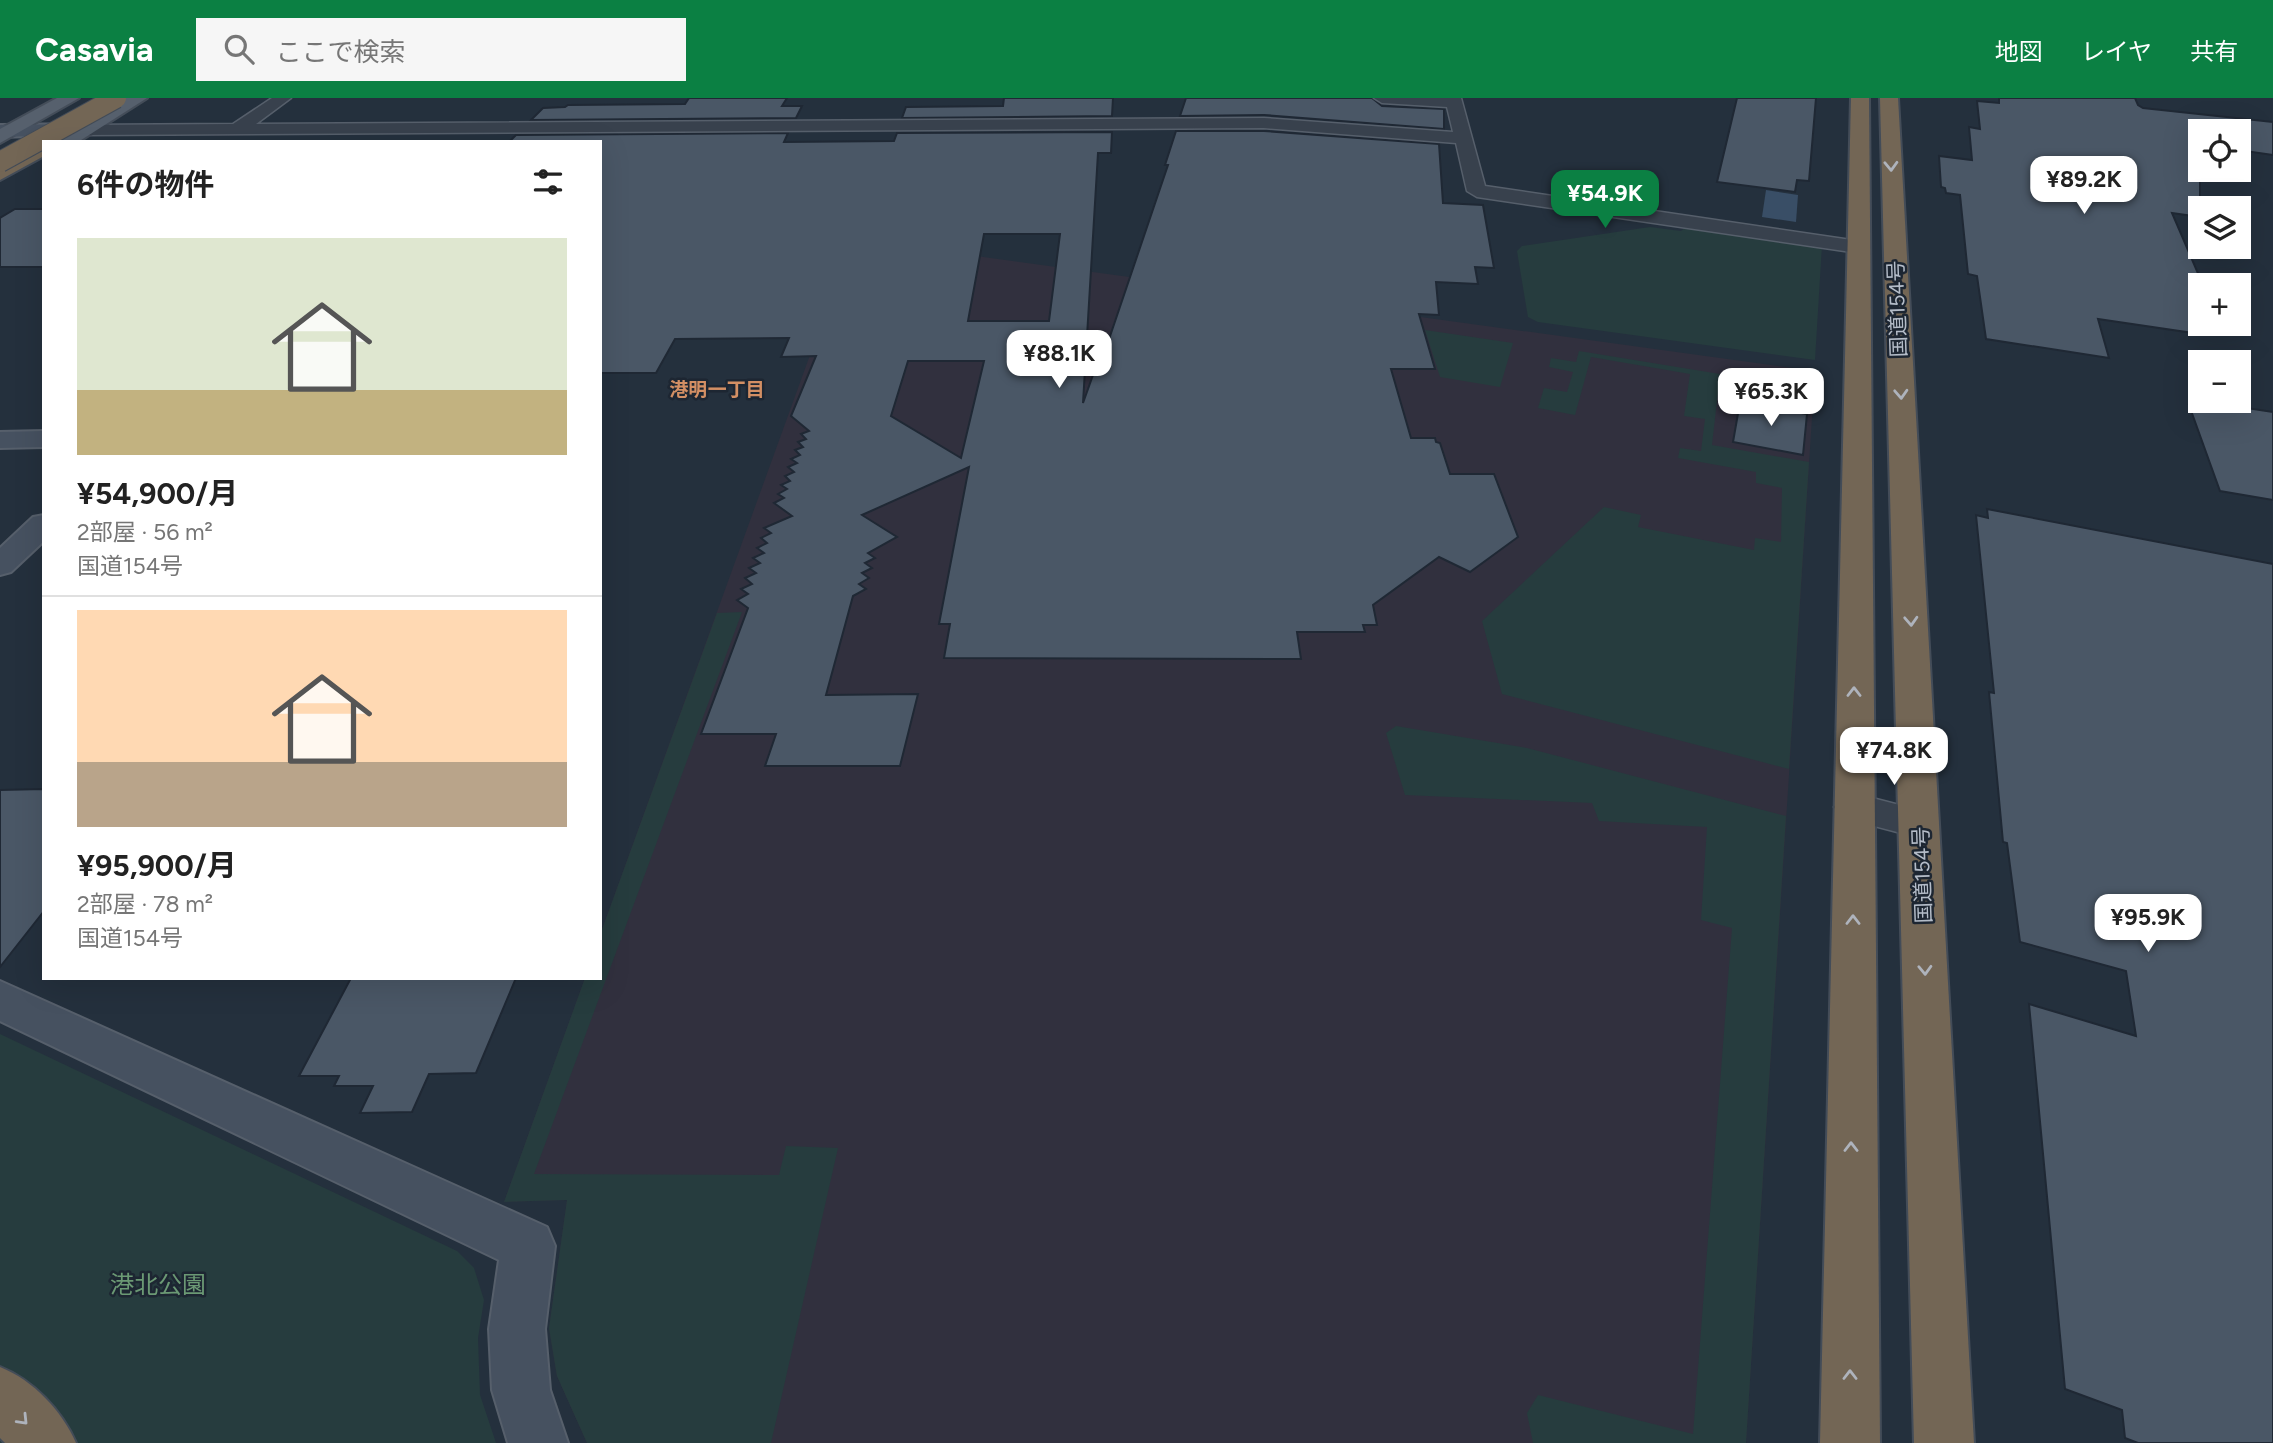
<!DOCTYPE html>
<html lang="ja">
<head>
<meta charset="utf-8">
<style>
	:root { --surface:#fff; --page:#f6f6f6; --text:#222; --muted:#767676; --line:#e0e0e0; --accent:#0b8043 }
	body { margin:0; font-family:Figtree,"Noto Sans JP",sans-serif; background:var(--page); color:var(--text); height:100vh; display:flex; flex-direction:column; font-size:26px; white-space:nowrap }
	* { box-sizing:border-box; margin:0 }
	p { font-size:23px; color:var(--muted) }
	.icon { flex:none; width:38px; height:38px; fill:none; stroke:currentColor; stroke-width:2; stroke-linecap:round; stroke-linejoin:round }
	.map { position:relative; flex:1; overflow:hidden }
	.drawer { position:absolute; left:42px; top:42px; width:560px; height:840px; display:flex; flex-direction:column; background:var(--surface); border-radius:0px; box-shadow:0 7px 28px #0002 }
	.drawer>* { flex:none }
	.controls { position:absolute; left:2188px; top:21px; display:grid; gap:14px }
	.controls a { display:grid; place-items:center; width:63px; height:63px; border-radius:0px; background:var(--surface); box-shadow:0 7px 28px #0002; font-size:35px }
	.price { position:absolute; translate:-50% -60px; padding:0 16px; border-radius:14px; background:#fff; color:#222; font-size:23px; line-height:46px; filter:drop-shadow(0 2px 4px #0008) }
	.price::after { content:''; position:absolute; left:50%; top:42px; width:21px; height:16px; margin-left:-10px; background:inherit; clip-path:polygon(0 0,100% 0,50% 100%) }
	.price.on { background:var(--accent); color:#fff }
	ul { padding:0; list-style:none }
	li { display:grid; align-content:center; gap:14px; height:371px; padding:0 35px }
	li+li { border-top:2px solid var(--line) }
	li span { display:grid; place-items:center; height:217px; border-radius:0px; color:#555 }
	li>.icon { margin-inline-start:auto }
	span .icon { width:126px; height:126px; fill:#fffc; stroke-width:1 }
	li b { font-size:30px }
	h2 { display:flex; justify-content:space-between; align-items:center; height:84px; padding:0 35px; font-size:30px }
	header { display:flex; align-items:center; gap:42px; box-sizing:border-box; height:98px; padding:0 35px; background:var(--accent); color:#fff }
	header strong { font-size:33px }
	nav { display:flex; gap:38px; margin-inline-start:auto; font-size:24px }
	.search { width:490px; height:63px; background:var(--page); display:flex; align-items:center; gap:18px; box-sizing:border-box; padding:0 24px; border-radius:0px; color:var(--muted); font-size:26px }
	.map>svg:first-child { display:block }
	.medical { fill:#31303e }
	.green { fill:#263c3e }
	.water { fill:#394e66 }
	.building { fill:#4a5766; stroke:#1f2834; stroke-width:2; fill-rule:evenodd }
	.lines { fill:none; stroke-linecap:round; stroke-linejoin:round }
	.street-casing { stroke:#565f6b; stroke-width:3 }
	.secondary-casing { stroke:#565f6b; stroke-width:4 }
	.primary-casing { stroke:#444d59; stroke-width:4 }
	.highway-casing { stroke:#434c58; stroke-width:4 }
	.street { fill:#38414d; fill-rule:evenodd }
	.secondary { fill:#465160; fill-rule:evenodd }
	.primary { fill:#56606d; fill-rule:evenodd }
	.highway { fill:#736655; fill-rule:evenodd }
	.highway-bridge-casing { stroke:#434c58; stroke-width:22; stroke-linecap:butt }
	.highway-bridge { stroke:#736655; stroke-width:20 }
	.oneway { stroke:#aeb3bc }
	.labels { text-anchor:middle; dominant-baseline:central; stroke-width:5; stroke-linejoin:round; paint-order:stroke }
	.far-neighbourhood-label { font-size:19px; font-weight:bold; fill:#d38f64; stroke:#1d2632 }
	.street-label { font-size:21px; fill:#b4bcc8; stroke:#1d2632 }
	.near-park-label { font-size:24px; fill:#6b9974; stroke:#1d2632 }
</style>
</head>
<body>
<header>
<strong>Casavia</strong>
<div class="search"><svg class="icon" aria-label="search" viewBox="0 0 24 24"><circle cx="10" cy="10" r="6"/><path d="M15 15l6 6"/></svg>ここで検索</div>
<nav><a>地図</a><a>レイヤ</a><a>共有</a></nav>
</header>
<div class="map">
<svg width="2273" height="1345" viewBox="0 0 2273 1345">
	<rect width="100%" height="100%" fill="#24303d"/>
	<path class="medical" d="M 852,141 L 1815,273 L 1746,1345 L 587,1345 L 557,1278 L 549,1230 L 567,1102 L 504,1104 L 585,880 L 600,880 L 600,837 Z"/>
	<g class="green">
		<path d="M 1688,127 L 1822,147 L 1815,262 L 1538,224 L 1528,219 L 1517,153 L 1522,148 L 1650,129 L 1681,133 Z"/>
		<path d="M 1425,232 L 1513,245 L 1500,289 L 1440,279 Z"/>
		<path d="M 1579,253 L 1720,276 L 1712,347 L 1809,364 L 1789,671 L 1502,596 L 1482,523 L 1604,409 L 1641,417 L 1638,429 L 1754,452 L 1755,440 L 1781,444 L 1782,390 L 1756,385 L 1756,374 L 1678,360 L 1680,350 L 1701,353 L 1705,321 L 1684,318 L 1690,276 L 1591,259 L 1575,317 L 1538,310 L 1544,290 L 1567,294 L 1573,274 L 1549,269 L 1551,260 L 1576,264 Z"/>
		<path d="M 742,514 L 534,1076 L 779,1077 L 786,1048 L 838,1050 L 771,1345 L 587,1345 L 557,1278 L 549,1230 L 567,1102 L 504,1104 L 585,880 L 600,880 L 600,837 L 717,515 Z"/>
		<path d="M 1396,628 L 1527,650 L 1786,718 L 1746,1345 L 1533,1345 L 1527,1315 L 1538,1297 L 1693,1336 L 1732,830 L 1701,822 L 1707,729 L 1599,723 L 1592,705 L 1405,697 L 1386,635 Z"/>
		<path d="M 0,936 L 457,1153 L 474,1170 L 484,1202 L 478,1240 L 480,1297 L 496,1345 L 0,1345 Z"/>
	</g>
	<path class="water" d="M 1766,92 L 1798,97 L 1796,124 L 1762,119 Z"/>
	<g class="building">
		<path d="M 689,0 L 787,0 L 782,8 L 802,8 L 796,20 L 531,22 L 543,10 L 565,9 L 568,7 L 685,6 Z"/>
		<path d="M 1004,0 L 1113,0 L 1112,18 L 902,20 L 906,9 L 1003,8 Z"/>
		<path d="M 1186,0 L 1372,0 L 1382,8 L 1444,11 L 1444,31 L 1264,17 L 1180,18 Z"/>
		<path d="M 1737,0 L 1816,0 L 1809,83 L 1797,82 L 1795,94 L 1717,84 Z"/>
		<path d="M 1999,0 L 2135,0 L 2138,7 L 2143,10 L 2273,24 L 2273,57 L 2238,52 L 2238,33 L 2200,33 L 2200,119 L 2172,115 L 2200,180 L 2200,236 L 2098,221 L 2109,260 L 1986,241 L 1977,178 L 1968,176 L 1960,97 L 1946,95 L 1945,90 L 1941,89 L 1939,58 L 1972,62 L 1969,29 L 1980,31 L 1977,3 L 1999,5 Z"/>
		<path d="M 1176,33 L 1264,33 L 1439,46 L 1443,105 L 1483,107 L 1494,170 L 1475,169 L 1478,186 L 1436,184 L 1439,217 L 1419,216 L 1435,271 L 1391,271 L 1411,340 L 1435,340 L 1436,344 L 1440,345 L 1450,376 L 1494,376 L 1518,439 L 1470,474 L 1439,459 L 1373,507 L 1377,527 L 1363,527 L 1365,534 L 1297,534 L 1301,561 L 944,560 L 950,526 L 939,526 L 969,369 L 862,417 L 897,439 L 868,455 L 875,460 L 865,465 L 872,470 L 862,475 L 869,480 L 859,486 L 866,491 L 853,498 L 826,597 L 918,596 L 900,668 L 765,668 L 776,636 L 701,636 L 748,510 L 737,502 L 748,496 L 741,491 L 752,486 L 745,480 L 756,475 L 749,470 L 760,465 L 753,460 L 764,455 L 757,450 L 767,445 L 761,440 L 771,435 L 764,430 L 792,418 L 774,405 L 784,400 L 778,396 L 787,391 L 781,387 L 790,383 L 785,378 L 794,374 L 788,369 L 797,365 L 791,361 L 800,357 L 795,352 L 803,349 L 798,344 L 806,341 L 801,336 L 809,333 L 791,318 L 816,258 L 781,259 L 789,240 L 675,241 L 656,275 L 600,275 L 600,44 L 509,44 L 516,37 L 788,35 L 784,44 L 894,43 L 897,35 L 1112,34 L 1111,55 L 1098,55 L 1083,305 L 1103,249 L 1106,250 L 1168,67 L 1165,67 ZM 984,136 L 1060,136 L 1049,223 L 968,223 ZM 908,263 L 984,263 L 961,360 L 891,318 Z"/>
		<path d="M 15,111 L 44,111 L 44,169 L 0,169 L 0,120 Z"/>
		<path d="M 1740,304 L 1807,316 L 1803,357 L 1733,344 Z"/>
		<path d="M 2214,305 L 2273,314 L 2273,402 L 2220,393 L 2189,307 L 2216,311 Z"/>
		<path d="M 1987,411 L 2273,466 L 2273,1345 L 2138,1345 L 2125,1340 L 2122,1312 L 2065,1291 L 2029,906 L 2136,938 L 2126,873 L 2020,844 L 2007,745 L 2003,744 L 1989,594 L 1994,595 L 1976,417 L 1988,420 Z"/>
		<path d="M 44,691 L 44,813 L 0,869 L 0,692 Z"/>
		<path d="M 351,880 L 516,880 L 476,975 L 429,976 L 412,1014 L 360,1015 L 373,988 L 334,988 L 339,978 L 299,978 Z"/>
	</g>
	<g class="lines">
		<defs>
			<g id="street">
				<path d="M 272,0 L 291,0 L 256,26 L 1264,20 L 1453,34 L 1447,9 L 1382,5 L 1374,0 L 1461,0 L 1485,88 L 1858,143 L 1865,145 L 1869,149 L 1865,153 L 1858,155 L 1477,99 L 1467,93 L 1456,45 L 1264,30 L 84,37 L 75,32 L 84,27 L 233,26 Z"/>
				<path d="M 1853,695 L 1934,716 L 1939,726 L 1934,736 L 1920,740 L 1840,719 L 1834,709 L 1840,699 Z"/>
			</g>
			<g id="secondary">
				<path d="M 84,26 L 91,28 L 93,32 L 91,36 L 0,39 L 0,27 Z"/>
				<path d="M 44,333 L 44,349 L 0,350 L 0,334 Z"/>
				<path d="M 44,417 L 44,443 L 11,474 L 0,477 L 0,450 L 33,419 Z"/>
				<path d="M 0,883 L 547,1129 L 555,1148 L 545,1231 L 550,1292 L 568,1345 L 508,1345 L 492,1292 L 489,1231 L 499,1162 L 0,923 Z"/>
			</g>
			<g id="primary">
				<path d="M 57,0 L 79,0 L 0,45 L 0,31 Z"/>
				<path d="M 126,0 L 147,0 L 78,44 L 55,44 Z"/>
			</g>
			<g id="highway">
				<path d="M 1851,0 L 1869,0 L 1880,1345 L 1820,1345 Z"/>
				<path d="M 1880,0 L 1898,0 L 1974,1345 L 1914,1345 Z"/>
				<path d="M 44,44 L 44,58 L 0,82 L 0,68 Z"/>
				<path d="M 0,1269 C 33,1282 62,1313 76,1345 L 5,1345 L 0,1340 Z"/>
			</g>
		</defs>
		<use href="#street" class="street-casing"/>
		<use href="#secondary" class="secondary-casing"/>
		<use href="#primary" class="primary-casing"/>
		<use href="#highway" class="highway-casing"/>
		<use href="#street" class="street"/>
		<use href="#secondary" class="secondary"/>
		<use href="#primary" class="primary"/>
		<use href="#highway" class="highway"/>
		<defs>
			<path id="highway-bridge" d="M 0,64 L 116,0"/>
		</defs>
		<use href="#highway-bridge" class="highway-bridge-casing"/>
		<use href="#highway-bridge" class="highway-bridge"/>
	</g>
	<defs><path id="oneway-chevron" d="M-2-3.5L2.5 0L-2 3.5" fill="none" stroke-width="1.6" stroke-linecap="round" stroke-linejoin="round" transform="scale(1.75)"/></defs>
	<g class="oneway">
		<use href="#oneway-chevron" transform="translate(1891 68) rotate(88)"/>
		<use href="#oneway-chevron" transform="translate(1901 296) rotate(87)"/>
		<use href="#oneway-chevron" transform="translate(1911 523) rotate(87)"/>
		<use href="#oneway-chevron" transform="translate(1854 594) rotate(-90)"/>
		<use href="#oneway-chevron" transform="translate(1853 822) rotate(-90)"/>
		<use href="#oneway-chevron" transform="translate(1925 872) rotate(88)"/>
		<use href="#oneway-chevron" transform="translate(1851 1049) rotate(-90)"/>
		<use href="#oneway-chevron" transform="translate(1850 1277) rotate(-90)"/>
		<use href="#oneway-chevron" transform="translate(23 1322) rotate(46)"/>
	</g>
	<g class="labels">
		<g class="far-neighbourhood-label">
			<text x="717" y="291">港明一丁目</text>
		</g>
		<g class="street-label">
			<text transform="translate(1897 211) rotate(-92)">国道154号</text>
			<text transform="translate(1922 777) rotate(-92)">国道154号</text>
		</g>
		<g class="near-park-label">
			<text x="158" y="1186">港北公園</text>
		</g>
	</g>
</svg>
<div class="controls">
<a><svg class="icon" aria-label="locate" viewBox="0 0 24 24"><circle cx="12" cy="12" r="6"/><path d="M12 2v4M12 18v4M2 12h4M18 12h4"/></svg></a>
<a><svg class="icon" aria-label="layers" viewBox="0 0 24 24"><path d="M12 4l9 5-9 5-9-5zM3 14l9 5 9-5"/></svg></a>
<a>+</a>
<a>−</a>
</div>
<b class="price" style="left:2084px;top:118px">¥89.2K</b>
<b class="price on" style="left:1605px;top:132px">¥54.9K</b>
<b class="price" style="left:1059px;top:292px">¥88.1K</b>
<b class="price" style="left:1771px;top:330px">¥65.3K</b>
<b class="price" style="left:1894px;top:689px">¥74.8K</b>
<b class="price" style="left:2148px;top:856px">¥95.9K</b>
<section class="drawer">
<h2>6件の物件<svg class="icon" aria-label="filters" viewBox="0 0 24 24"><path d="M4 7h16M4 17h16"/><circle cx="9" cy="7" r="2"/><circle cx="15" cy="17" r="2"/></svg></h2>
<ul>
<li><span style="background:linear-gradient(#dfe7d0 70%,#c2b280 0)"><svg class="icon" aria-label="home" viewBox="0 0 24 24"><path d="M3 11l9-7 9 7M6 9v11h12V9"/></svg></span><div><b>¥54,900/月</b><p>2部屋 · 56 m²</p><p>国道154号</p></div></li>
<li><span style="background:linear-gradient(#ffd9b3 70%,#b9a48a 0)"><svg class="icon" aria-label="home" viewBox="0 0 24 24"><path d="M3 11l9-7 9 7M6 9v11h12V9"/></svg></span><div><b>¥95,900/月</b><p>2部屋 · 78 m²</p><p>国道154号</p></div></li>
</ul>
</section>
</div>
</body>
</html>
